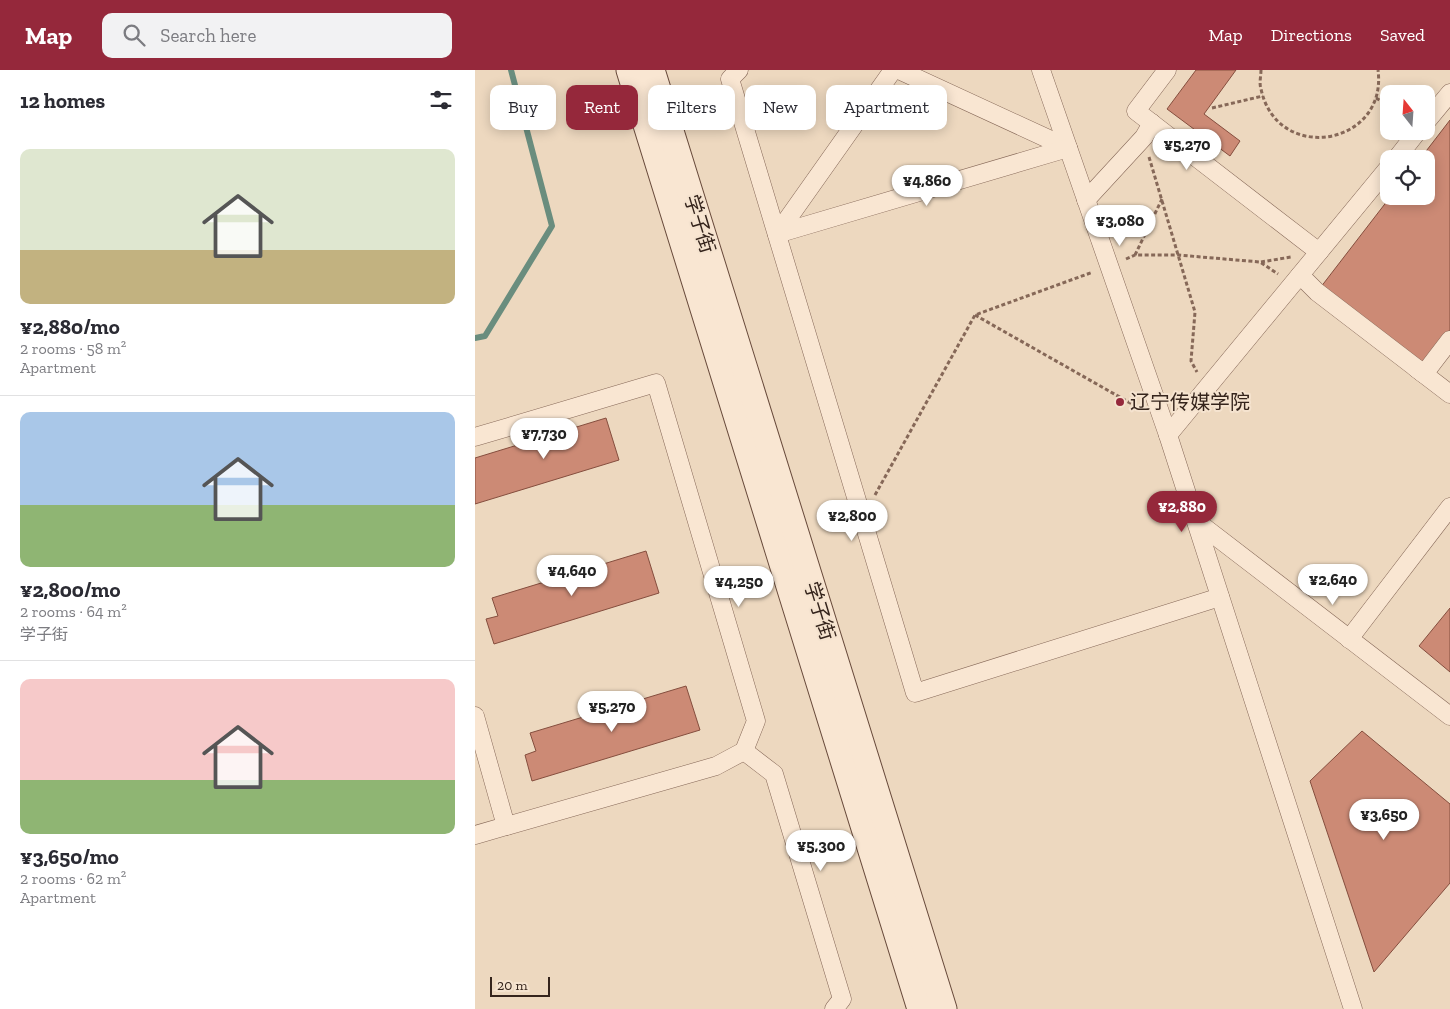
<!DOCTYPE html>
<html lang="en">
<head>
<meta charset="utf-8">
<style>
	:root { --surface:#fff; --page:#f2f2f3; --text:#2b2b33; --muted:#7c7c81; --line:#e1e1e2; --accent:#95283b }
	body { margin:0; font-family:"Zilla Slab","Noto Sans SC",serif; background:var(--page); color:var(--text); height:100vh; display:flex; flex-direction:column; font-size:19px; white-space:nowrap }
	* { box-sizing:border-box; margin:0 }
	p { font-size:16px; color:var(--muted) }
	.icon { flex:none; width:28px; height:28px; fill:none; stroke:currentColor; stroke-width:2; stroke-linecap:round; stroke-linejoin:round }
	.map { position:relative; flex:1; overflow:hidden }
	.details { display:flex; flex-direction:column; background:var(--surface); width:475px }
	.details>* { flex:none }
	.hud { position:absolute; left:15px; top:15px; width:475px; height:45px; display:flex; gap:10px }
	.needle { width:32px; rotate:343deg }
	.controls { position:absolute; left:905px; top:15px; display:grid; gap:10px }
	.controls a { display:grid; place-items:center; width:55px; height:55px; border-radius:10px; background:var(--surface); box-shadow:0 2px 12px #0003; font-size:25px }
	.scale { position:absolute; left:15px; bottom:12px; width:60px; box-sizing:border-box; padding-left:5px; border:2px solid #35241c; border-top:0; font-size:14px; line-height:18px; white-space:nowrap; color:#35241c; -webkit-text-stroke:4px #f5e3cf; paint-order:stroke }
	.price { position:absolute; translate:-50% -42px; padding:0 11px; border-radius:18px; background:#fff; color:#222; font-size:16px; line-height:32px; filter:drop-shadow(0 1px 2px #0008) }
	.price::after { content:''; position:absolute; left:50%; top:30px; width:15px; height:11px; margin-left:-8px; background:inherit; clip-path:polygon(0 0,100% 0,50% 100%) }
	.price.active { background:var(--accent); color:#fff }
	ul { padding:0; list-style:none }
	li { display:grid; align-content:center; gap:10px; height:265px; padding:0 20px }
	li+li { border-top:1px solid var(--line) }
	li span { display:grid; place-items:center; height:155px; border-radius:10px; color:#555 }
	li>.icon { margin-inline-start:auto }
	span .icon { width:90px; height:90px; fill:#fffc; stroke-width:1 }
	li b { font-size:21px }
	h2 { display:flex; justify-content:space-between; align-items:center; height:60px; padding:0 20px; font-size:21px }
	.chip { padding:0 18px; border-radius:10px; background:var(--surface); box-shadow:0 2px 12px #0003; font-size:18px; line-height:45px }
	.chip.active { background:var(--accent); color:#fff }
	header { display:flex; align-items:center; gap:30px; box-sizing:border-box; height:70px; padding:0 25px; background:var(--accent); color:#fff }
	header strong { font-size:24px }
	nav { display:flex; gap:28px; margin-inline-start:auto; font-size:18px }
	.search { width:350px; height:45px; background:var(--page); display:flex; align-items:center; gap:12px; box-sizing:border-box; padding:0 18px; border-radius:10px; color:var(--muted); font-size:19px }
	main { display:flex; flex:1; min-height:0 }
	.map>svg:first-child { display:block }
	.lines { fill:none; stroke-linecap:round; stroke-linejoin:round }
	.stream { stroke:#6a8d7e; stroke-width:6 }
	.building { fill:#cc8a75; stroke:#854e3e }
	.street-casing { stroke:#866858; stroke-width:19 }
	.secondary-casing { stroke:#684a3b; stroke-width:27 }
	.path { stroke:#866858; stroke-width:3; stroke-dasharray:4 2.5; stroke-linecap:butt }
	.street { stroke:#f9e6d2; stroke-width:18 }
	.secondary { stroke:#f9e6d2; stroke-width:25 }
	.poi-dot { fill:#95283b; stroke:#f5e3cf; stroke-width:2 }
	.labels { text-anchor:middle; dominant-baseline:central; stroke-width:4; stroke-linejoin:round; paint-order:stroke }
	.street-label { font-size:20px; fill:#35241c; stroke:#f5e3cf }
	.poi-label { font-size:20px; fill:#35241c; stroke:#f5e3cf; text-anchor:start }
</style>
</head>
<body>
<header>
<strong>Map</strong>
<div class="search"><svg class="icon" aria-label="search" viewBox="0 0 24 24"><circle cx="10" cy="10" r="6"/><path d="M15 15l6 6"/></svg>Search here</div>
<nav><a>Map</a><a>Directions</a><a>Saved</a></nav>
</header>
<main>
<section class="details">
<h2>12 homes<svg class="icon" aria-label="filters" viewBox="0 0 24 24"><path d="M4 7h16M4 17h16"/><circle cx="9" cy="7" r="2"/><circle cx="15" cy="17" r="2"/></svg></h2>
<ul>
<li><span style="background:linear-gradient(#dfe7d0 65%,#c2b280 0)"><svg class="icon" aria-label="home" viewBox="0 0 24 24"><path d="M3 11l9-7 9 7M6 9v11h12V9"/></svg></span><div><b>¥2,880/mo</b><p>2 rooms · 58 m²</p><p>Apartment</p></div></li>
<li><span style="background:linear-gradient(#a9c7e8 60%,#8fb573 0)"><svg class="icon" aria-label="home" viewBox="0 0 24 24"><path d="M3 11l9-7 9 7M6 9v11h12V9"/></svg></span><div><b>¥2,800/mo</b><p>2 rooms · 64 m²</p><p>学子街</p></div></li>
<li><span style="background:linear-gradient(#f6c9c9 65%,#8fb573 0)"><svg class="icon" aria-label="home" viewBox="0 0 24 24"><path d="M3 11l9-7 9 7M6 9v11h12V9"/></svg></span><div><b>¥3,650/mo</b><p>2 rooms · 62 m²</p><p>Apartment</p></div></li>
</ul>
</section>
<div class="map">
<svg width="975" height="939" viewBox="0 0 975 939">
	<rect width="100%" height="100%" fill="#edd8bf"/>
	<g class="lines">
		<path class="stream" d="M 0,268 L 10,266 L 77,156 L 36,0"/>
	</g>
	<g class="building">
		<path d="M 721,0 L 761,0 L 729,44 L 765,71 L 755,86 L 692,39 Z"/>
		<path d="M 975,50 L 975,270 L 949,304 L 842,222 L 916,126 L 951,126 L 951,89 L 945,89 Z"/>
		<path d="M 131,348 L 144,390 L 0,434 L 0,388 Z"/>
		<path d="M 171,481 L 184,523 L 19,574 L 11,549 L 23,546 L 17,528 Z"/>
		<path d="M 975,538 L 975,602 L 944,576 Z"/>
		<path d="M 211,616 L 225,660 L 57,711 L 50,685 L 61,681 L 55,663 Z"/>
		<path d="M 887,661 L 975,734 L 975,813 L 899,902 L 835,711 Z"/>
	</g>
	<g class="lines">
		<defs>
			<g id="street">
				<path d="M 264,0 L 255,9 L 440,623 L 745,527"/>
				<path d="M 424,0 L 593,78"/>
				<path d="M 566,0 L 693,365"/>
				<path d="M 692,0 L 661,41 L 844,182"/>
				<path d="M 951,52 L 975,23"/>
				<path d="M 921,89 L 943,61"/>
				<path d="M 611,130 L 669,67 L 677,53"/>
				<path d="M 302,164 L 593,78"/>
				<path d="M 302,164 L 418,0"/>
				<path d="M 825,205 L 914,97"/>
				<path d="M 941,298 L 975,324"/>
				<path d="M 0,367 L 181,313 L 281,651 L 269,681 L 241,696 L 0,765"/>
				<path d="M 721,451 L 975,646"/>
				<path d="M 874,569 L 975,437"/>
				<path d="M 0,646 L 31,756"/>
				<path d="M 269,681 L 299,704 L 367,929 L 359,939"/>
				<path d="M 878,939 L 693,365 L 825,205 L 842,222 L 949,304 L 975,270"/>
			</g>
			<g id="secondary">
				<path d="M 154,0 L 445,939"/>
				<path d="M 177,0 L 469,939"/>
			</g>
		</defs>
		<use href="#street" class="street-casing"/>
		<use href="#secondary" class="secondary-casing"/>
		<g class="path">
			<path d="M 786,0 C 786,6 784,13 786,19 C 802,95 913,76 903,0"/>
			<path d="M 901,28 L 914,36"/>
			<path d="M 737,38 L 788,26"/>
			<path d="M 674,87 L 720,242 L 716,291 L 722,302"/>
			<path d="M 660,185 L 687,129"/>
			<path d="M 651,189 L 660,185 L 703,185 L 785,192 L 803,204"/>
			<path d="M 786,192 L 816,187"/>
			<path d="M 500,245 L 664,338"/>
			<path d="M 400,425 L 500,245 L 618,202"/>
		</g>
		<use href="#street" class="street"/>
		<use href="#secondary" class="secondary"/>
	</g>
	<circle class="poi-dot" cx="645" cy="332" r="5"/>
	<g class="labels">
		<g class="street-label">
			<text transform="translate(225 154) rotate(73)">学子街</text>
			<text transform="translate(345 541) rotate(73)">学子街</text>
		</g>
		<g class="poi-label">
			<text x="655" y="332">辽宁传媒学院</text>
		</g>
	</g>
</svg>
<div class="controls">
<a><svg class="needle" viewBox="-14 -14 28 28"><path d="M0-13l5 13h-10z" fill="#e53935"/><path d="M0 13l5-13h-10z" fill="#7c7c81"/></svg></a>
<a><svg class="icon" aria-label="locate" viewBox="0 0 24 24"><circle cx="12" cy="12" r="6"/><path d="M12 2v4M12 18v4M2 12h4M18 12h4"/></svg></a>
</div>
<div class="scale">20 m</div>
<b class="price" style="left:712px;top:101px">¥5,270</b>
<b class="price" style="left:452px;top:137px">¥4,860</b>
<b class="price" style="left:645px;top:177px">¥3,080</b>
<b class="price" style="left:69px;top:390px">¥7,730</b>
<b class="price active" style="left:707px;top:463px">¥2,880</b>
<b class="price" style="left:377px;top:472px">¥2,800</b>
<b class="price" style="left:97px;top:527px">¥4,640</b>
<b class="price" style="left:858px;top:536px">¥2,640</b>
<b class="price" style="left:264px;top:538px">¥4,250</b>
<b class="price" style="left:137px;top:663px">¥5,270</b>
<b class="price" style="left:909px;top:771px">¥3,650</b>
<b class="price" style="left:346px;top:802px">¥5,300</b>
<div class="hud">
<a class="chip">Buy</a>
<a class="chip active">Rent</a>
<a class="chip">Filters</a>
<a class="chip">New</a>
<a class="chip">Apartment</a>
</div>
</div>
</main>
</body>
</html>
